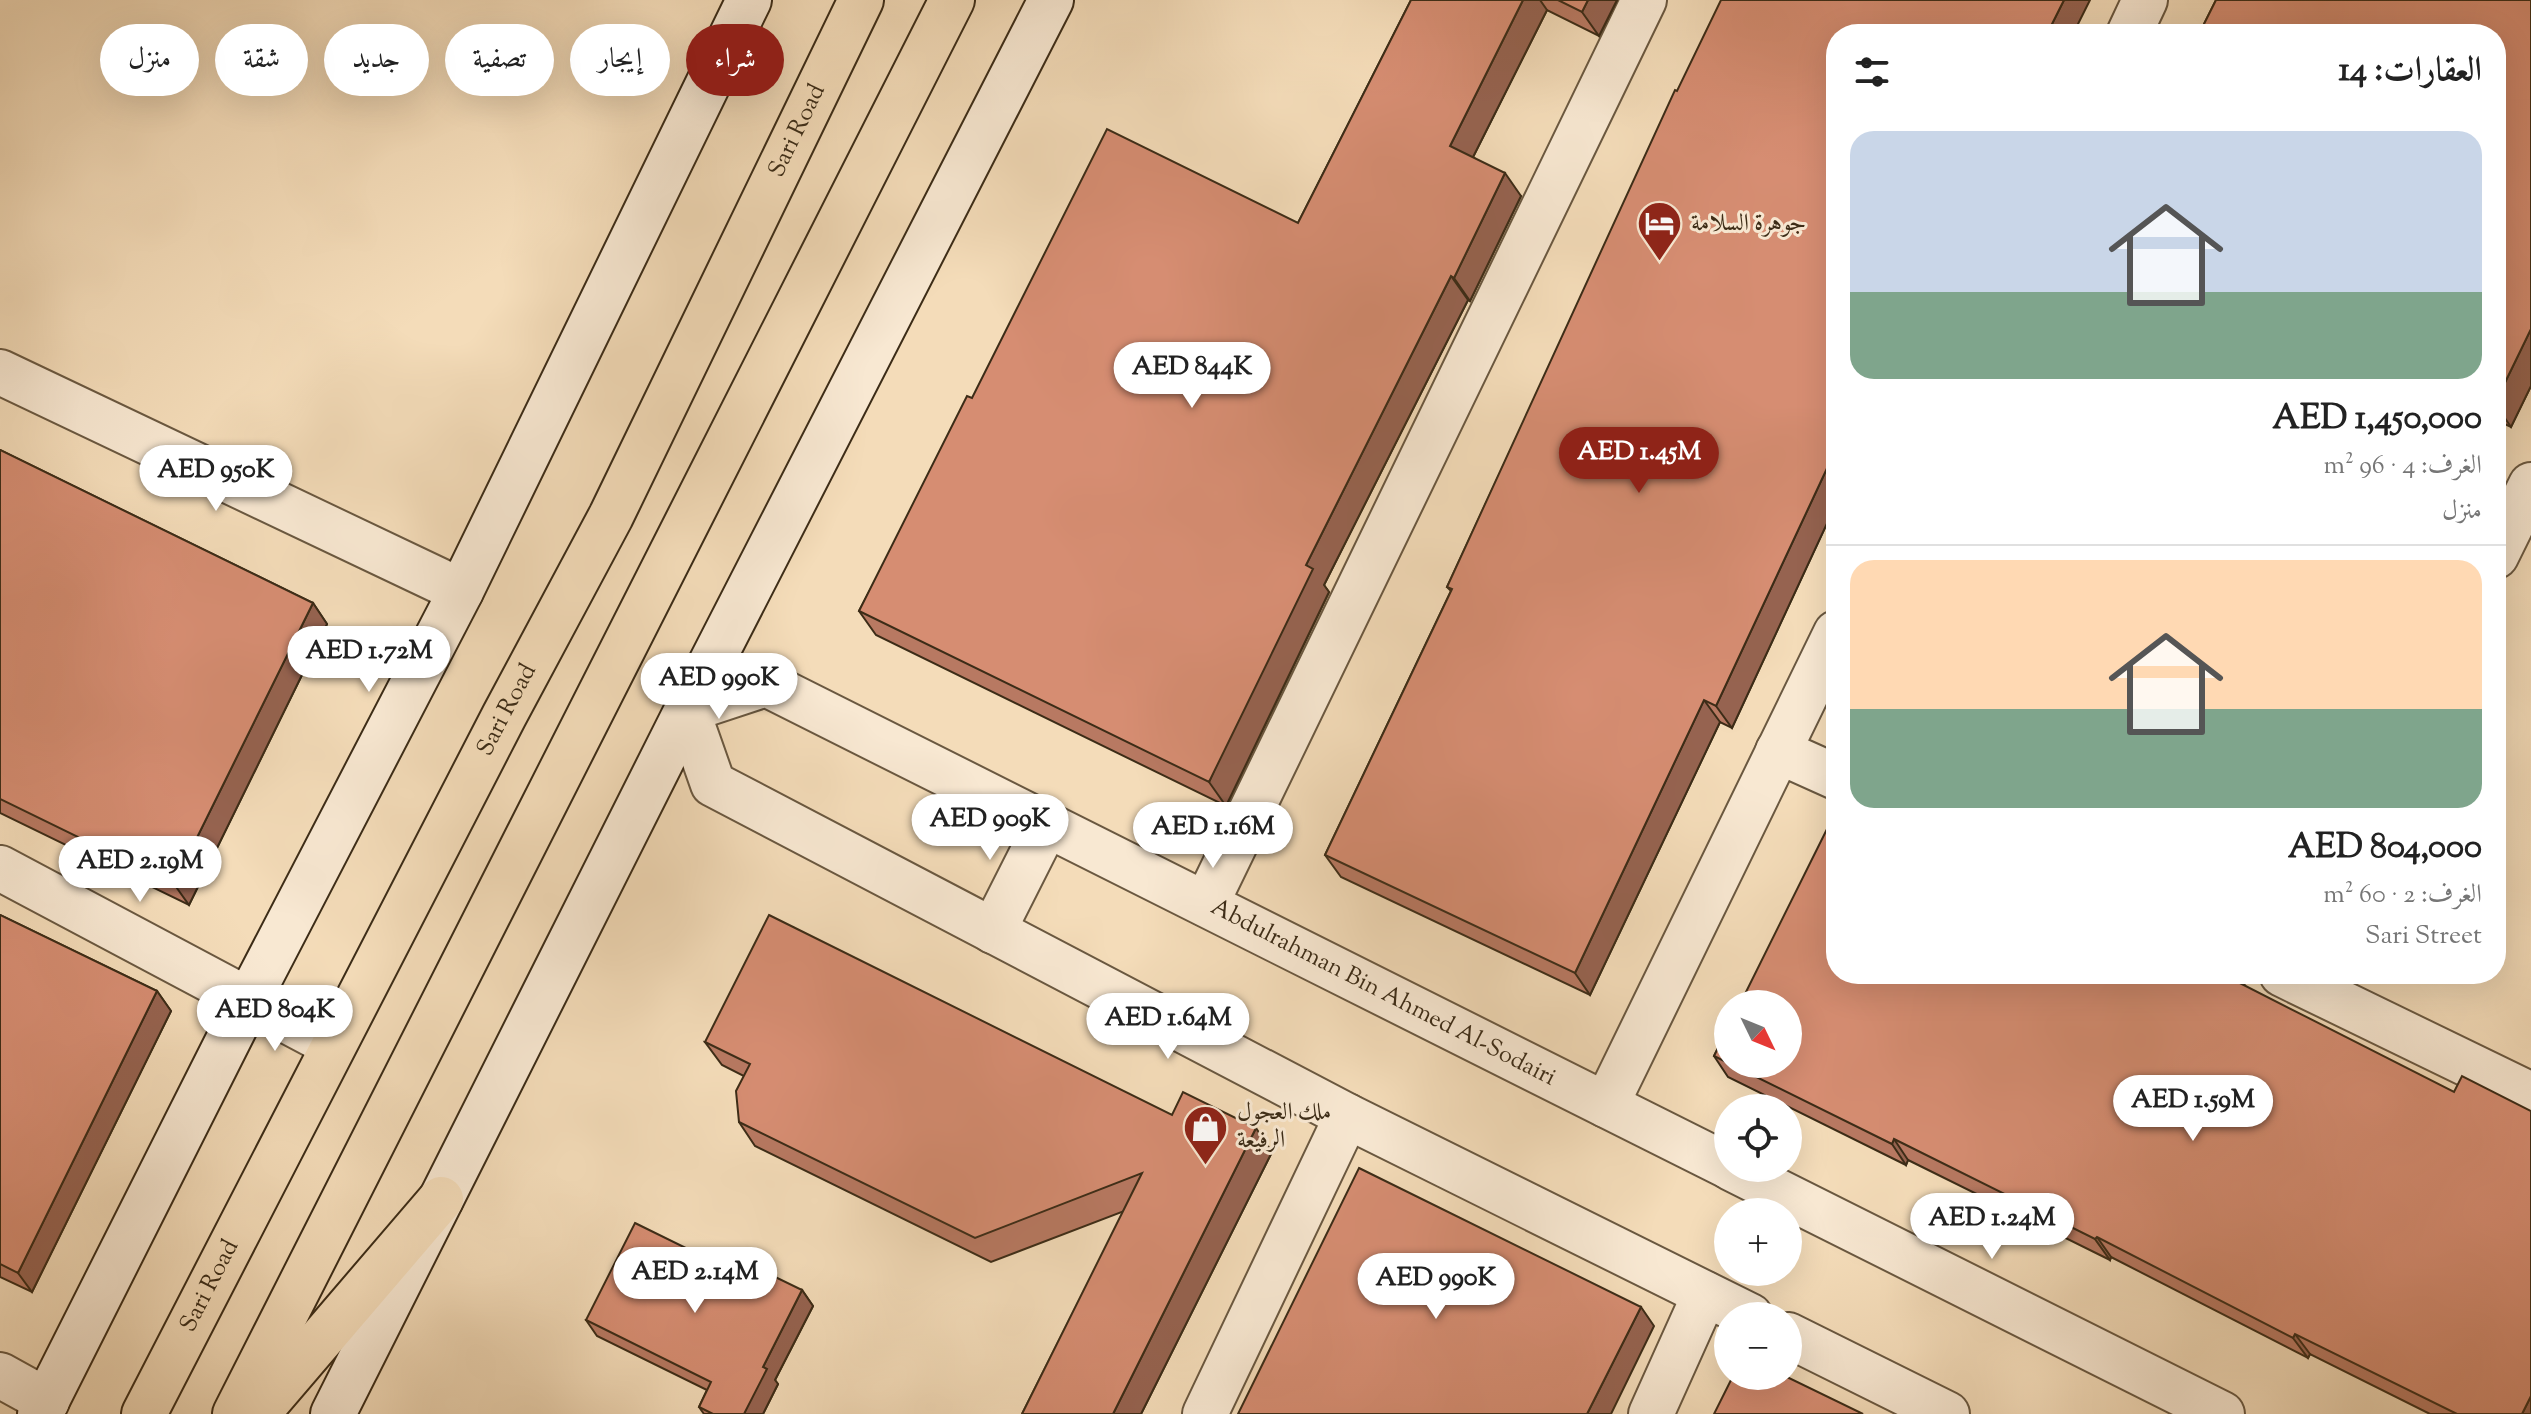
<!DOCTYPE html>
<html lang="ar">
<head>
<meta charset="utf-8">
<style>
	:root { --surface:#fff; --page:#f6f6f6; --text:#222; --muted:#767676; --line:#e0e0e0; --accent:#8f2418 }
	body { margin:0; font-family:"Sorts Mill Goudy",Amiri,serif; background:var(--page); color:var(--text); direction:rtl; height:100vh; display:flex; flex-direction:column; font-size:30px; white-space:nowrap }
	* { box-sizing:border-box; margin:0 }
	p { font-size:26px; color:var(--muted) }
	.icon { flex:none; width:44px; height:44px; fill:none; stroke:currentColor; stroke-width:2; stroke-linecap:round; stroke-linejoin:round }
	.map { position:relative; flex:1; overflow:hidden; direction:ltr }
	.details { position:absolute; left:1826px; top:24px; width:680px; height:960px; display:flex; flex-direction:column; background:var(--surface); border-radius:32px; box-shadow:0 8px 32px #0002; direction:rtl }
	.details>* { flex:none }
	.top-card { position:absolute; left:24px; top:24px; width:760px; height:72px; direction:rtl; display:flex; gap:16px }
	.needle { width:52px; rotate:133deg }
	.controls { position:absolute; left:1714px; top:990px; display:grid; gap:16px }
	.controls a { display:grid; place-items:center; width:88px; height:88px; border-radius:50%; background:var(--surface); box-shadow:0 8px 32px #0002; font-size:40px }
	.price { position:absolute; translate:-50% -68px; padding:0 18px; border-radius:28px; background:#fff; color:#222; font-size:26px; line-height:52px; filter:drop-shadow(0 2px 4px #0008) }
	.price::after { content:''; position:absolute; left:50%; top:48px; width:24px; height:18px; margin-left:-12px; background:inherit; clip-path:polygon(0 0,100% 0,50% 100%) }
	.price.selected { background:var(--accent); color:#fff }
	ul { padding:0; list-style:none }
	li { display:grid; align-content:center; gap:16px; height:424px; padding:0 24px }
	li+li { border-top:2px solid var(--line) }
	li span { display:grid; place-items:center; height:248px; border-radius:24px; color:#555 }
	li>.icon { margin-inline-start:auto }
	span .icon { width:144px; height:144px; fill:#fffc; stroke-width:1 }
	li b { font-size:34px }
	h2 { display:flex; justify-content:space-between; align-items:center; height:96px; padding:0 24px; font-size:34px }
	.tag { padding:0 28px; border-radius:36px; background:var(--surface); box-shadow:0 8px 32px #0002; font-size:28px; line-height:72px }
	.tag.selected { background:var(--accent); color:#fff }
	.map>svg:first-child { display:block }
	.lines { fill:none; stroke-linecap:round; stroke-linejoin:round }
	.minor-casing { stroke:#6a5840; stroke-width:48 }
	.tertiary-casing { stroke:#6a5840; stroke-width:48 }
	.secondary-casing { stroke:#3c2c17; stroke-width:48 }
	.primary-casing { stroke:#3c2c17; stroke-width:48 }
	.minor { stroke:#f8e8d2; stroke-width:44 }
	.tertiary { stroke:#f8e8d2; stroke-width:44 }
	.secondary { stroke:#f8e8d2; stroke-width:44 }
	.primary { stroke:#f4dcb9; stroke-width:44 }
	.wall { fill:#b87962; stroke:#3c2c17; stroke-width:2 }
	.shaded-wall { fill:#966350; stroke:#3c2c17; stroke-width:2 }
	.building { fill:#d68d72; stroke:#3c2c17; stroke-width:2 }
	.labels { text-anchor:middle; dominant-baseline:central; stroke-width:6; stroke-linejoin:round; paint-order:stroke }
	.street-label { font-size:24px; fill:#3c2c17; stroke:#f8e8d2 }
	.poi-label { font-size:24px; fill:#3c2c17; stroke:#f8e8d2; text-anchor:start }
</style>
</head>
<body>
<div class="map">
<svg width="2531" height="1414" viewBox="0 0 2531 1414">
	<rect width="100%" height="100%" fill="#f4dcb9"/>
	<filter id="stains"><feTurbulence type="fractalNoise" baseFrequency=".0025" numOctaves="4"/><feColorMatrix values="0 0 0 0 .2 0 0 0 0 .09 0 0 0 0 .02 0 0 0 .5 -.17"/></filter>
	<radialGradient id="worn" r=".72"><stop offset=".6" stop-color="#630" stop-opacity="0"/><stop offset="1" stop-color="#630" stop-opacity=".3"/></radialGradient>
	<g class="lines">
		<defs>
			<g id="minor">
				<path d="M 2129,34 L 2145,0"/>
				<path d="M 0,372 L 461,591"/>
				<path d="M 2496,556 L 2531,485"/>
				<path d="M 1778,751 L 1836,777"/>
				<path d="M 0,868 L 333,1045"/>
				<path d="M 1206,904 L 1644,0"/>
				<path d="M 2282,974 L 2531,1095"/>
				<path d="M 1606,1105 L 1836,633"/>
				<path d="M 0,1375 L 47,1401"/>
				<path d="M 1205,1414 L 1347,1116"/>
				<path d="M 1651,1414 L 1705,1294"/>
			</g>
			<g id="tertiary">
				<path d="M 993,931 L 1047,824"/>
				<path d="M 1728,1166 L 766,684 L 687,710 L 713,784 L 1347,1116 L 1750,1316"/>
				<path d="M 1731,1168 L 2222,1414"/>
				<path d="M 1788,1335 L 1947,1414"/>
			</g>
			<g id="secondary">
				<path d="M 40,1414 L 248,1001 L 461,591 L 749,0"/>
				<path d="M 333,1414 L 687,710 L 1051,0"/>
			</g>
			<g id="primary">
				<path id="s1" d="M 144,1414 L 504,716 L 611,516 L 861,0"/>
				<path d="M 235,1414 L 952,0"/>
				<path d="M 257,1414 L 441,1199"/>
			</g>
		</defs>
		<use href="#minor" class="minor-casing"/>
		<use href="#tertiary" class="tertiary-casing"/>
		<use href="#secondary" class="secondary-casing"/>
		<use href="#primary" class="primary-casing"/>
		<use href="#minor" class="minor"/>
		<use href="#tertiary" class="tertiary"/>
		<use href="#secondary" class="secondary"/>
		<use href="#primary" class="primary"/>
	</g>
	<g class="wall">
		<path d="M 1411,0 L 1617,0 L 1599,36 L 1547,10 L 1473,157 L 1521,196 L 1470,301 L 1468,300 L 1324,585 L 1329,592 L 1226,806 L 876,635 L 859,611 L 972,398 L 1298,223 Z"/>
		<path d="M 2216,0 L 2531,0 L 2531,386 L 2511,427 L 2496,420 L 2496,34 L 2199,34 Z"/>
		<path d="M 1836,34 L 1836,504 L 1732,728 L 1720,722 L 1590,995 L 1341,877 L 1325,855 L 1451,591 L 1447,587 L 1677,91 Z"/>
		<path d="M 0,450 L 313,603 L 327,624 L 189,905 L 0,813 Z"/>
		<path d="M 0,915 L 157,991 L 171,1011 L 32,1292 L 0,1277 Z"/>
		<path d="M 2237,974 L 2531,1414 L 2430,1414 L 2310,1354 L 2308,1358 L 2111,1257 L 2110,1260 L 1908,1160 L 1906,1165 L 1728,1077 L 1714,1056 L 1728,1028 L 1728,1064 L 1788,1064 Z"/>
		<path d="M 705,1042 L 1172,1115 L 1272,1152 L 1141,1414 L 1022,1414 L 1124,1211 L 991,1262 L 755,1146 L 739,1122 L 744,1076 L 722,1065 Z"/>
		<path d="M 757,1283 L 802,1290 L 813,1306 L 775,1380 L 778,1384 L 763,1414 L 704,1414 L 699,1407 L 707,1390 L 597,1336 L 586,1320 Z"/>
	</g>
	<g class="shaded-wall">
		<path d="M 1523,0 L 1540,0 L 1547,10 L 1467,169 L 1450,146 Z"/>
		<path d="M 1588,0 L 1617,0 L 1599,36 L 1582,12 Z"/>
		<path d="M 2064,0 L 2090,0 L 2073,34 L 2047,34 Z"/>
		<path d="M 1505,173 L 1521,196 L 1470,301 L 1454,278 Z"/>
		<path d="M 1451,276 L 1468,300 L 1324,585 L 1329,592 L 1226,806 L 1209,782 L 1306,565 Z"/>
		<path d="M 2531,329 L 2531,386 L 2511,427 L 2496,405 L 2496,401 Z"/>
		<path d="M 1836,449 L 1836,504 L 1732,728 L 1716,706 Z"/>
		<path d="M 313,603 L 327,624 L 189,905 L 174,884 Z"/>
		<path d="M 1704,700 L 1720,722 L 1590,995 L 1575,973 Z"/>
		<path d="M 2227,974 L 2237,974 L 2246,987 L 2226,976 Z"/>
		<path d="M 157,991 L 171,1011 L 32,1292 L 18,1273 Z"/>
		<path d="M 1256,1128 L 1272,1152 L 1141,1414 L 1113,1414 Z"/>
		<path d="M 1894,1139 L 1908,1160 L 1906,1165 L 1892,1144 Z"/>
		<path d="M 2097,1237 L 2111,1257 L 2110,1260 L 2095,1239 Z"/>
		<path d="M 802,1290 L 813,1306 L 775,1380 L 778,1384 L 763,1414 L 744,1414 L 763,1367 Z"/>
		<path d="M 1641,1307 L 1654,1326 L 1611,1414 L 1587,1414 Z"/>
		<path d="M 2295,1334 L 2310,1354 L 2308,1358 L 2293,1338 Z"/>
		<path d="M 2531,1396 L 2531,1414 L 2522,1414 Z"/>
	</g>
	<g class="building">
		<path d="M 1411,0 L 1523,0 L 1450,146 L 1505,173 L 1454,278 L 1451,276 L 1306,565 L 1313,569 L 1209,782 L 859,611 L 967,396 L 972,398 L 1107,129 L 1298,223 Z"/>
		<path d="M 1558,0 L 1588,0 L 1582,12 Z"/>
		<path d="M 1721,0 L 2064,0 L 2047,34 L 1836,34 L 1836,449 L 1716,706 L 1704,700 L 1575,973 L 1325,855 L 1452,589 L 1447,587 L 1675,90 L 1677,91 Z"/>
		<path d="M 2216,0 L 2531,0 L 2531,329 L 2496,401 L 2496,34 L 2199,34 Z"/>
		<path d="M 0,450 L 313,603 L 174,884 L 0,799 Z"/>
		<path d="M 1836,811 L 1836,974 L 2227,974 L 2226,976 L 2454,1092 L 2462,1076 L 2531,1111 L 2531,1396 L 2522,1414 L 2457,1414 L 2295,1334 L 2293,1338 L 2097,1237 L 2095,1239 L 1894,1139 L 1892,1144 L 1730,1064 L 1788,1064 L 1788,1004 L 1740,1004 Z"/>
		<path d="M 0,915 L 157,991 L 18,1273 L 0,1264 Z"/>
		<path d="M 769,915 L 1172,1115 L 1183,1092 L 1256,1128 L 1113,1414 L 1022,1414 L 1142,1173 L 975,1238 L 739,1122 L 736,1091 L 750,1064 L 705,1042 Z"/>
		<path d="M 1728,1028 L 1728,1063 L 1714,1056 Z"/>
		<path d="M 1359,1168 L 1641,1307 L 1587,1414 L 1238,1414 Z"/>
		<path d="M 635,1223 L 757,1283 L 763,1271 L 802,1290 L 763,1367 L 767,1369 L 744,1414 L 713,1414 L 699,1407 L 711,1382 L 586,1320 Z"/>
		<path d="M 1733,1376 L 1785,1376 L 1863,1414 L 1714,1414 Z"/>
	</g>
	<defs>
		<symbol id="hotel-pin" viewBox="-11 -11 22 30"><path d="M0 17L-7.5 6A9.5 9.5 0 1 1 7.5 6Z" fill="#8f2418" stroke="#f8e8d2"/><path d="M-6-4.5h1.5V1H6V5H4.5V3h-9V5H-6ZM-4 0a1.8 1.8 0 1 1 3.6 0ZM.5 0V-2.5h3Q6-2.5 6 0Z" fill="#fff"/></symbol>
		<symbol id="shop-pin" viewBox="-11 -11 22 30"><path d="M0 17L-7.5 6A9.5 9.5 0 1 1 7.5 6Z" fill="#8f2418" stroke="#f8e8d2"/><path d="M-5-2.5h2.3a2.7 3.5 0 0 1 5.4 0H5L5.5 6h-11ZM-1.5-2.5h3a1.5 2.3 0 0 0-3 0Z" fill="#fff"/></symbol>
	</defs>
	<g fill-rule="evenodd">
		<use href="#hotel-pin" x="1634" y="198" width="51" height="69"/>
		<use href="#shop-pin" x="1180" y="1102" width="51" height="69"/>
	</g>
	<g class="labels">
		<g class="street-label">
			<text stroke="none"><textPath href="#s1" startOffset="1440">Sari Road</textPath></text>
			<text stroke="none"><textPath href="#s1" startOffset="792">Sari Road</textPath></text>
			<text transform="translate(1383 993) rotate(27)">Abdulrahman Bin Ahmed Al-Sodairi</text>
			<text stroke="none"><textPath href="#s1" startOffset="144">Sari Road</textPath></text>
		</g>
		<g class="poi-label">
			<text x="1691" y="224">جوهرة السلامة</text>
			<text x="1237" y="1113">ملك العجول<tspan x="1237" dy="28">الرفيعة</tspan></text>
		</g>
	</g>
	<rect width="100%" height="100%" filter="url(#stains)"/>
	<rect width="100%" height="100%" fill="url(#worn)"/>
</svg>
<div class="controls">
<a><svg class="needle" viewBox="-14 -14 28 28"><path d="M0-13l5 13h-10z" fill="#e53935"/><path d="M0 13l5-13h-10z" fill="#767676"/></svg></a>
<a><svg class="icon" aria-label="locate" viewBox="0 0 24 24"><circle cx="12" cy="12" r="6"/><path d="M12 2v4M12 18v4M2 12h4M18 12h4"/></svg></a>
<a>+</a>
<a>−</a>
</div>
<b class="price" style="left:1192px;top:410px">AED 844K</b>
<b class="price selected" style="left:1639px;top:495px">AED 1.45M</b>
<b class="price" style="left:216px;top:513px">AED 950K</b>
<b class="price" style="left:369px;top:694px">AED 1.72M</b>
<b class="price" style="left:719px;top:721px">AED 990K</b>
<b class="price" style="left:990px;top:862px">AED 909K</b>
<b class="price" style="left:1213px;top:870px">AED 1.16M</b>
<b class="price" style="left:140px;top:904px">AED 2.19M</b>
<b class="price" style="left:275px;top:1053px">AED 804K</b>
<b class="price" style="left:1168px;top:1061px">AED 1.64M</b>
<b class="price" style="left:2193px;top:1143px">AED 1.59M</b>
<b class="price" style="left:1992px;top:1261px">AED 1.24M</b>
<b class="price" style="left:695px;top:1315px">AED 2.14M</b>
<b class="price" style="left:1436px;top:1321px">AED 990K</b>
<div class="top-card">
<a class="tag selected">شراء</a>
<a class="tag">إيجار</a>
<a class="tag">تصفية</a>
<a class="tag">جديد</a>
<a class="tag">شقة</a>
<a class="tag">منزل</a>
</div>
<section class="details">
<h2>العقارات: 14<svg class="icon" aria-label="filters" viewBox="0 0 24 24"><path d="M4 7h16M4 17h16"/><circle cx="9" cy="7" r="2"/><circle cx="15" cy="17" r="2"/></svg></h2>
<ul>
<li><span style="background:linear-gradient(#c9d6e8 65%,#7fa58c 0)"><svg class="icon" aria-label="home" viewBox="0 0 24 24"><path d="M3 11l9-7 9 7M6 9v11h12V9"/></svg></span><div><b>AED 1,450,000</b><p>الغرف: 4 · 96 m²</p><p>منزل</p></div></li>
<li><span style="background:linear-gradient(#ffd9b3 60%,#7fa58c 0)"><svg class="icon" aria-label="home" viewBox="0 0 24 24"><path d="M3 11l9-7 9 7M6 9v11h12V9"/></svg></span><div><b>AED 804,000</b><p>الغرف: 2 · 60 m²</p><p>Sari Street</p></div></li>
</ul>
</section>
</div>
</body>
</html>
